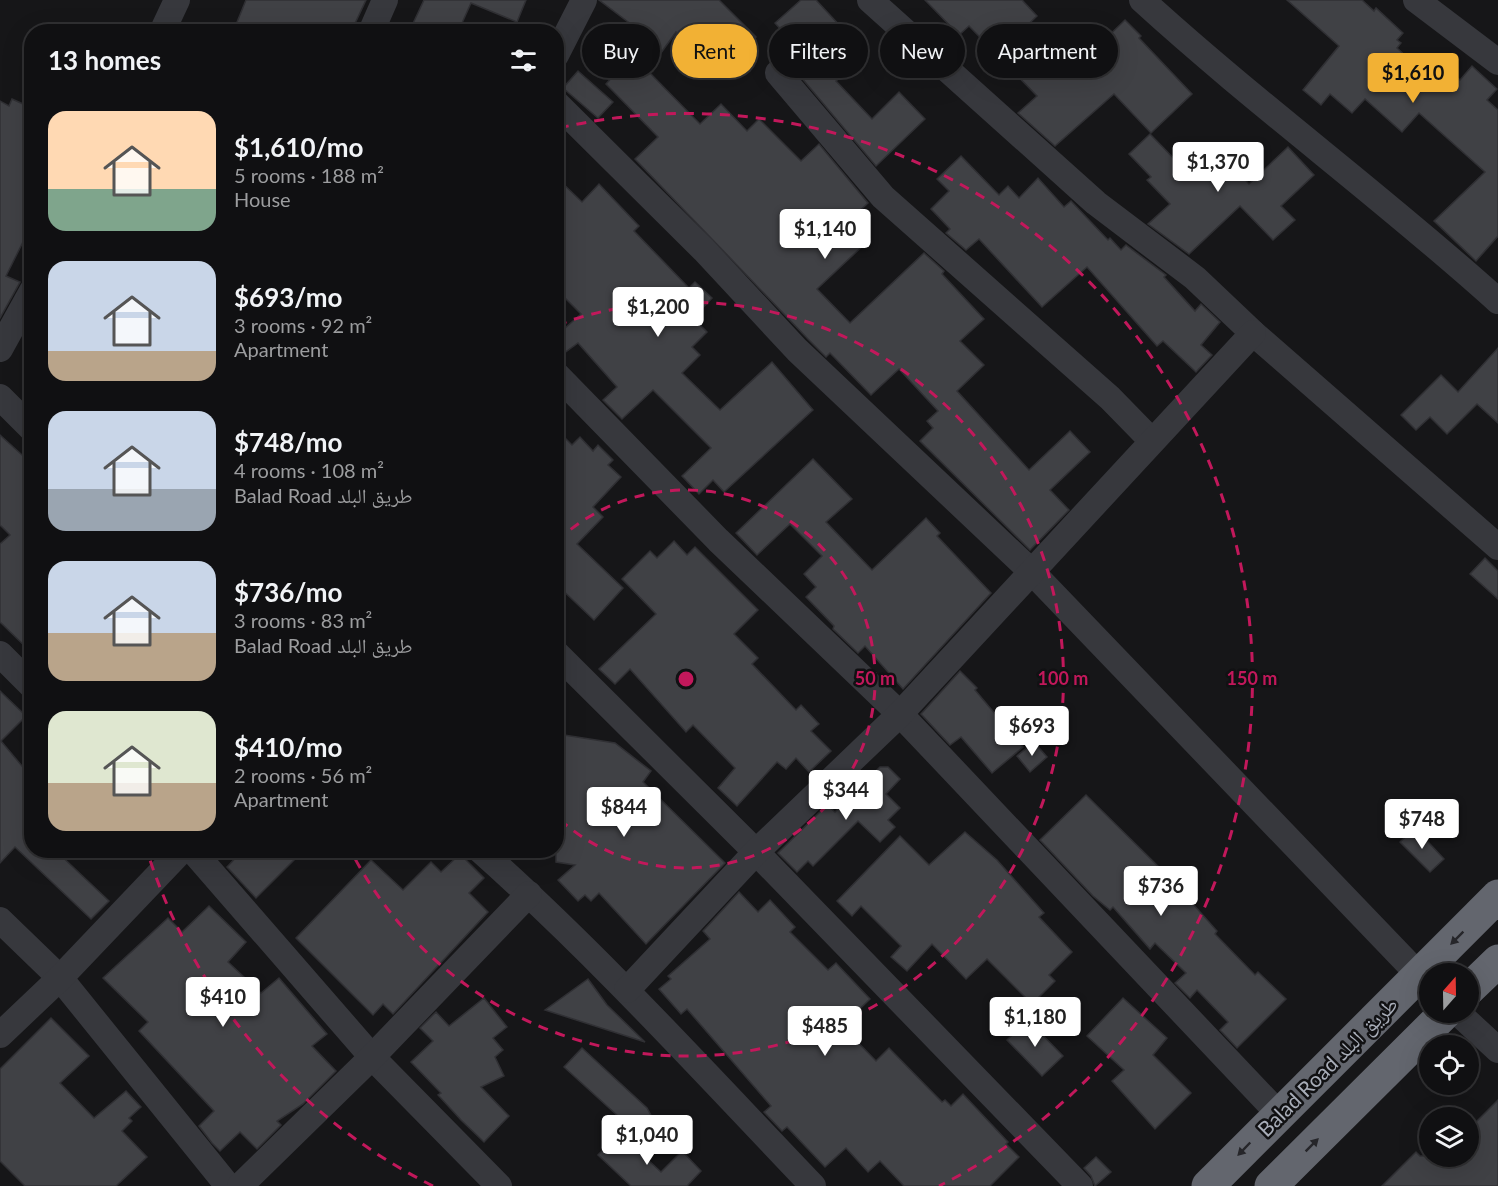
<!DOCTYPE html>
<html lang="en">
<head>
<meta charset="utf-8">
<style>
	:root { --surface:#101012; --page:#19191b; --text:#f1f3f6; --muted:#9c9d9f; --line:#303032; --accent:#f2b134 }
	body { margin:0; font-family:Lato,"Noto Naskh Arabic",sans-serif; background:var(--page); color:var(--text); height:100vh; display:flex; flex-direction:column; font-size:22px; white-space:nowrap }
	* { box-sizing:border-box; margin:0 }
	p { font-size:20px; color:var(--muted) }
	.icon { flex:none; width:33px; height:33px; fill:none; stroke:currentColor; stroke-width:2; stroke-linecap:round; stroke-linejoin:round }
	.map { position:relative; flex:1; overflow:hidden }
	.panel { position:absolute; left:24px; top:24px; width:540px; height:834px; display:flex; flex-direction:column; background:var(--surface); border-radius:24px; box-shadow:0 6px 24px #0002,0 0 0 2px var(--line) }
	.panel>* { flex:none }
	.hud { position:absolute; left:582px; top:24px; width:570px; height:54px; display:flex; gap:12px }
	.needle { width:39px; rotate:20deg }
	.fabs { position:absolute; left:1419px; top:963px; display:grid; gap:12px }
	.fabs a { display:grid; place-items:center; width:60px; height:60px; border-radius:50%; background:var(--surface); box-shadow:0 6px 24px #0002,0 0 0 2px var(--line); font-size:30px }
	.price { position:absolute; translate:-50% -51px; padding:0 14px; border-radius:6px; background:#fff; color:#222; font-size:20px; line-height:39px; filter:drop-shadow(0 2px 3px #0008) }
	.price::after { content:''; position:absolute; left:50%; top:36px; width:18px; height:14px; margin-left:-9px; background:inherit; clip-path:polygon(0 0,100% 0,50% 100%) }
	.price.active { background:var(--accent); color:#111 }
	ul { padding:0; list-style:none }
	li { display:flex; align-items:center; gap:18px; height:150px; padding:0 24px }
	li span { display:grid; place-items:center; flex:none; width:168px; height:120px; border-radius:18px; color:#555 }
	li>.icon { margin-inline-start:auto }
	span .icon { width:72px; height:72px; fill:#fffc; stroke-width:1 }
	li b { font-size:26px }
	h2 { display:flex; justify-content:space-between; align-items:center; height:72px; padding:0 24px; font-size:26px }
	.chip { padding:0 21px; border-radius:27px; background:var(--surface); box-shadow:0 6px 24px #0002,0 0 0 2px var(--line); font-size:21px; line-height:54px }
	.chip.active { background:var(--accent); color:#111 }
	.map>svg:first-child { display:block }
	.building { fill:#404145; stroke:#303034; stroke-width:1.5 }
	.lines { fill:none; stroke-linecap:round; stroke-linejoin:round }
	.street { stroke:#37383d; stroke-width:26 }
	.highway { stroke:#63666e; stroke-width:33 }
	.oneway { fill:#26262a }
	.ring { fill:none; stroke:#c2185b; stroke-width:3; stroke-dasharray:10 8 }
	.labels { text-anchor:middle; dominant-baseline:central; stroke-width:5; stroke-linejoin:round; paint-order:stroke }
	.street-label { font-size:21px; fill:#a8adb8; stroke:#111113 }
	.centre { fill:#c2185b; stroke:#111113; stroke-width:3 }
	.ring-label { font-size:18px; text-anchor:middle; font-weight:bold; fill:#c2185b; stroke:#111113; stroke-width:5; stroke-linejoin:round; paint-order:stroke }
</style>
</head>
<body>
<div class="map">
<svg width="1498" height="1186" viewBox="0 0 1498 1186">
	<rect width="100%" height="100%" fill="#161618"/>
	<g class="building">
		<path d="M 246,0 L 366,0 L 351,32 L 233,32 Z"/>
		<path d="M 424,0 L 526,0 L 517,22 L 471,3 L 458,32 L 409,32 Z"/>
		<path d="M 599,0 L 719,0 L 756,37 L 717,75 L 676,32 L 648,71 L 700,124 L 721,104 L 747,131 L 759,119 L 801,161 L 819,144 L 868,203 L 850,220 L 870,239 L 817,289 L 850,323 L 924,253 L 944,271 L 942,274 L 984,319 L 960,341 L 984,365 L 957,391 L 1029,470 L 1070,431 L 1090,452 L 1050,490 L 1069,510 L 1030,550 L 920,441 L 933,428 L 927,421 L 938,411 L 899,369 L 871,395 L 830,353 L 826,357 L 808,339 L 635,159 L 658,137 L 606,84 L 648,37 Z"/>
		<path d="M 801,0 L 816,0 L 867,55 L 836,81 L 872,119 L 899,92 L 925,119 L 876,166 L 800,76 L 813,65 L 775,23 Z"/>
		<path d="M 925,0 L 1022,0 L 1037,16 L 1017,35 L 1057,77 L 1064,70 L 1068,75 L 1125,20 L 1141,36 L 1139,38 L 1192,94 L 1151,133 L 1114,94 L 1055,146 L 1018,113 L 1037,96 L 969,26 L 959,35 Z"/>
		<path d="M 1287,0 L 1362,0 L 1374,11 L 1376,8 L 1403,33 L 1397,40 L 1401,43 L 1397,48 L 1426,75 L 1438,61 L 1460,80 L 1472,66 L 1497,89 L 1487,100 L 1498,110 L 1498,236 L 1476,261 L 1434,221 L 1485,172 L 1419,113 L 1402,132 L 1365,99 L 1352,113 L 1330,94 L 1321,105 L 1303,90 L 1339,46 Z"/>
		<path d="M 578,71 L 613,102 L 598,118 L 563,88 Z"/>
		<path d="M 12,99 L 32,108 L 32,246 L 23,242 L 6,276 L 20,282 L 0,318 L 0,101 L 9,106 Z"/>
		<path d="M 1150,134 L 1189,174 L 1216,149 L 1249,184 L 1288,147 L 1314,175 L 1281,206 L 1295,220 L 1273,240 L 1240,206 L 1189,254 L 1148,224 L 1170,204 L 1147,180 L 1151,177 L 1129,154 Z"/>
		<path d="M 961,156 L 999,195 L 1008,186 L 1019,198 L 1038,178 L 1064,207 L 1071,201 L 1108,240 L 1110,238 L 1121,250 L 1126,245 L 1166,275 L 1164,277 L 1195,311 L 1201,304 L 1220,322 L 1201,345 L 1212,355 L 1196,372 L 1163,341 L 1157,346 L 1087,267 L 1042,307 L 979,239 L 966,250 L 946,233 L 950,229 L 931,209 L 949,191 L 937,179 Z"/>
		<path d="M 556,177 L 582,202 L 599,184 L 639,226 L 634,231 L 689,288 L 695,282 L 712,298 L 693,318 L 707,332 L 692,347 L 700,355 L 682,373 L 720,410 L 772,362 L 813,410 L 724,492 L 713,480 L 699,494 L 682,476 L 711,448 L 653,390 L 622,419 L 603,400 L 617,387 L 578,343 L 556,359 L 556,336 L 581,314 L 556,289 Z"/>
		<path d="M 1498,348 L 1498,423 L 1477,404 L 1447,434 L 1430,417 L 1416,430 L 1401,415 L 1441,375 L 1458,392 Z"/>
		<path d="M 556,429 L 572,445 L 580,437 L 593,451 L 598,445 L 613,460 L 608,465 L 621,477 L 593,507 L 603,517 L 577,544 L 623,588 L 594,620 L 556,584 Z"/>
		<path d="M 0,435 L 32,464 L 32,653 L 0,622 L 0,544 L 10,535 L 0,525 Z"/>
		<path d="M 813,459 L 852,499 L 826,522 L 872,570 L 926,518 L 940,533 L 937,536 L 991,593 L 903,689 L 865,646 L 858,653 L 833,629 L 834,626 L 806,597 L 816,587 L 804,574 L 822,556 L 790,524 L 757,555 L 736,533 Z"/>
		<path d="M 674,541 L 687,555 L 695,547 L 758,610 L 734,634 L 758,658 L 752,664 L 796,710 L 801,705 L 819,724 L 811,731 L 831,751 L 809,772 L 796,758 L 786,769 L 777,762 L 737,806 L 718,788 L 735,768 L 693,725 L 686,732 L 630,669 L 615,684 L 599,669 L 656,614 L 622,579 L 650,551 L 657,558 Z"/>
		<path d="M 1485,558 L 1498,571 L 1498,599 L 1470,574 Z"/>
		<path d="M 960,671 L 977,688 L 975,690 L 1023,747 L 992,773 L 961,737 L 950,745 L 921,714 Z"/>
		<path d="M 0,691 L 26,716 L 1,741 L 32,778 L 32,850 L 55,850 L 109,901 L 91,919 L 15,847 L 0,863 Z"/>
		<path d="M 564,735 L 615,743 L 651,771 L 643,782 L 725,863 L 646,944 L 599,893 L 591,901 L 585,895 L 578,901 L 558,880 L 575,865 L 556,862 L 556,768 Z"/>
		<path d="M 1034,742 L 1047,757 L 1030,772 L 1017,756 Z"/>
		<path d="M 880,767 L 888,767 L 900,779 L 886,794 L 900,808 L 888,820 L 895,827 L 880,842 L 858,821 L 813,866 L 808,861 L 797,872 L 778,853 L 827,805 L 835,812 Z"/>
		<path d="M 1086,795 L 1169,877 L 1217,931 L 1215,934 L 1255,975 L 1258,972 L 1286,999 L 1237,1048 L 1220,1030 L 1228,1022 L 1197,990 L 1190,998 L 1175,983 L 1186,973 L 1155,943 L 1150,949 L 1113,907 L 1110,910 L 1093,896 L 1040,840 Z"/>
		<path d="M 1415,828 L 1444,859 L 1430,872 L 1400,842 Z"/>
		<path d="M 965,832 L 997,860 L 1044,913 L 1039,917 L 1072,952 L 1049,975 L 1055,981 L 1032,1004 L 987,959 L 966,979 L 932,944 L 907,971 L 891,957 L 901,946 L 861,906 L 852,916 L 837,901 L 900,836 L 929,865 Z"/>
		<path d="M 243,850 L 304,850 L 256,898 L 227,867 Z"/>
		<path d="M 460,854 L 484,878 L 469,893 L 488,912 L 393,1014 L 383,1004 L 373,1015 L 296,938 L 371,860 L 403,890 L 431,862 L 441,872 Z"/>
		<path d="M 739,892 L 758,912 L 770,900 L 795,927 L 790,932 L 828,970 L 836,963 L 870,999 L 842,1026 L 876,1061 L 889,1048 L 942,1102 L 945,1100 L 951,1106 L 963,1094 L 1008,1142 L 1006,1144 L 1019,1157 L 990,1186 L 904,1186 L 880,1161 L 868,1172 L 846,1148 L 825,1167 L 787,1127 L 782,1131 L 764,1112 L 771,1106 L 687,1009 L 681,1014 L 659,989 L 671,979 L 668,976 L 710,939 L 703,931 Z"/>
		<path d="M 209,906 L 246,942 L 228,962 L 261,993 L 279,978 L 327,1034 L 312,1046 L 336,1071 L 303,1104 L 277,1121 L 281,1125 L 257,1149 L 240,1132 L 220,1151 L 212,1143 L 199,1126 L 214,1111 L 139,1031 L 148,1022 L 103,978 L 168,918 L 182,932 Z"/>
		<path d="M 588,979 L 607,1005 L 645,1042 L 545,1010 Z"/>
		<path d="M 484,998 L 507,1027 L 493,1038 L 503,1050 L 495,1057 L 504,1076 L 481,1087 L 509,1116 L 484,1142 L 461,1120 L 438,1095 L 441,1093 L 411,1062 L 433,1041 L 420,1028 L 436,1012 L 449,1026 Z"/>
		<path d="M 1123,998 L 1167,1038 L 1153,1055 L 1191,1093 L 1155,1129 L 1112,1081 L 1124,1070 L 1087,1036 Z"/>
		<path d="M 51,1018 L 89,1056 L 60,1083 L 94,1118 L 126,1091 L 141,1107 L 129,1118 L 132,1121 L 122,1131 L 147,1157 L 116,1186 L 25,1186 L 0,1161 L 0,1069 Z"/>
		<path d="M 1028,1020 L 1063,1056 L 1042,1076 L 1007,1040 Z"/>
		<path d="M 582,1048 L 647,1108 L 654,1121 L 640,1136 L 564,1067 Z"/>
		<path d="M 1498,1100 L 1498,1186 L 1382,1186 L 1416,1152 L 1420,1156 L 1468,1156 L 1468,1130 Z"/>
		<path d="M 619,1133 L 661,1172 L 682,1151 L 701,1171 L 687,1186 L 631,1186 L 598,1155 Z"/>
		<path d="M 1096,1157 L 1111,1172 L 1095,1186 L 1091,1176 L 1084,1168 Z"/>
	</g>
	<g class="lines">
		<g class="street">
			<path d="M 870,0 L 1096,203 L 1195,278 L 1253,333 L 1498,547"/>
			<path d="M 1142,0 C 1257,105 1383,197 1498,301"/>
			<path d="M 1416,0 L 1498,62"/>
			<path d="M 162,32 L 177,0"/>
			<path d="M 371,32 L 385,0"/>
			<path d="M 556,55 L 584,0"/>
			<path d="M 778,73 L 883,197 L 1110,398 L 1152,441"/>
			<path d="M 556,103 L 704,250 L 797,350 L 1033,573 L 1419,975"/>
			<path d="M 0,349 L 32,291"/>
			<path d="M 556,374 L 718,540 L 900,714 L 1279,1114"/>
			<path d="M 0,397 L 32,429"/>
			<path d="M 556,653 L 756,852 L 1080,1186"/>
			<path d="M 0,654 L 32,686"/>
			<path d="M 192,850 L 372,1057 L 499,1186"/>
			<path d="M 480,850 C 598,955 704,1072 813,1186"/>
			<path d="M 0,920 L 60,978 L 228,1186"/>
			<path d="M 627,990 L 756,852 L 900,714 L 1253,333"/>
			<path d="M 1457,1012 L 1498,1050"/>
			<path d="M 0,1035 L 60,978 L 182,850"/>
			<path d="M 240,1186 L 372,1057 L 529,894"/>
		</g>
		<g class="highway">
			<path d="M 1468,990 L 1498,961"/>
			<path d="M 1208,1186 L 1498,896"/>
			<path d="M 1271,1186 L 1446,1012"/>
		</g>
	</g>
	<defs><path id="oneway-solid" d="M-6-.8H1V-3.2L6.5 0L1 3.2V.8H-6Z" transform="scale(1.5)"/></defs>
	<g class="oneway">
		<use href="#oneway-solid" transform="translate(1457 938) rotate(135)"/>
		<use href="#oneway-solid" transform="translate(1312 1145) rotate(-45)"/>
		<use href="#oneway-solid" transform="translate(1244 1149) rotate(134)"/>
	</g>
	<g class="ring">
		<path d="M557 541A189 189 0 1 1 557 817"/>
		<path d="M557 325A377 377 0 1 1 352 853"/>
		<path d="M433 1186A566 566 0 0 1 148 854M559 128A566 566 0 0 1 939 1186"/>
	</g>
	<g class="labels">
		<g class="street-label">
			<text transform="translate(1327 1066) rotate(-45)">Balad Road طريق البلد</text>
		</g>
	</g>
	<circle cx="686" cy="679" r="9" class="centre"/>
	<g class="ring-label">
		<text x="875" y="685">50 m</text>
		<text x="1063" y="685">100 m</text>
		<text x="1252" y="685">150 m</text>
	</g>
</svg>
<div class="fabs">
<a><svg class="needle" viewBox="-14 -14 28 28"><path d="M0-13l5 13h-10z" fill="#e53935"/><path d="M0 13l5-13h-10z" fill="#9c9d9f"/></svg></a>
<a><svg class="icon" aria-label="locate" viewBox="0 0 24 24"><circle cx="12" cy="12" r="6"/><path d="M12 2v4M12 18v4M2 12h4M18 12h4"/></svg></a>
<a><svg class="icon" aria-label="layers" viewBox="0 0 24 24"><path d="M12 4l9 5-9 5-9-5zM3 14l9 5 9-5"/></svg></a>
</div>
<b class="price active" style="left:1413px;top:104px">$1,610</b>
<b class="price" style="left:1218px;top:193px">$1,370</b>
<b class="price" style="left:825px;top:260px">$1,140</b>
<b class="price" style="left:658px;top:338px">$1,200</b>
<b class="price" style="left:1032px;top:757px">$693</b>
<b class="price" style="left:846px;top:821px">$344</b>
<b class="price" style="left:624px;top:838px">$844</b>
<b class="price" style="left:1422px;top:850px">$748</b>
<b class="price" style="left:1161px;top:917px">$736</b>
<b class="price" style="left:223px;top:1028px">$410</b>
<b class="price" style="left:1035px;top:1048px">$1,180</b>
<b class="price" style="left:825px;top:1057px">$485</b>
<b class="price" style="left:647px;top:1166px">$1,040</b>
<div class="hud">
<a class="chip">Buy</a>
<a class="chip active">Rent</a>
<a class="chip">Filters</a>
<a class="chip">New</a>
<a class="chip">Apartment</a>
</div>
<section class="panel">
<h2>13 homes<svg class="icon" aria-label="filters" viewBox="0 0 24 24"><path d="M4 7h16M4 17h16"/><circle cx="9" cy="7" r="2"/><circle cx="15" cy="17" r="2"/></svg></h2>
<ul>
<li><span style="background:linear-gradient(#ffd9b3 65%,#7fa58c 0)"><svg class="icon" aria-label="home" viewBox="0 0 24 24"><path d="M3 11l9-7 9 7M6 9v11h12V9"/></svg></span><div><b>$1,610/mo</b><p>5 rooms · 188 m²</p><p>House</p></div></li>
<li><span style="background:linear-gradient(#c9d6e8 75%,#b9a48a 0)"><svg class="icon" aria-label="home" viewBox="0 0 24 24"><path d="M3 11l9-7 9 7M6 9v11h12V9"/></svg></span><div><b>$693/mo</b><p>3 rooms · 92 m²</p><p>Apartment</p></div></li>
<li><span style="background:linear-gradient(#c9d6e8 65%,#9aa5b1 0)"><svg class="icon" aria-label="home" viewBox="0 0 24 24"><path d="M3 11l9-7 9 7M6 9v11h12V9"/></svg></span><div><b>$748/mo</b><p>4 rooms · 108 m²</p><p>Balad Road طريق البلد</p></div></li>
<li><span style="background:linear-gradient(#c9d6e8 60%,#b9a48a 0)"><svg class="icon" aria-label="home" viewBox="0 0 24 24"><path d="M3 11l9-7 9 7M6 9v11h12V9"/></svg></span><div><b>$736/mo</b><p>3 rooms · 83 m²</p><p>Balad Road طريق البلد</p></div></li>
<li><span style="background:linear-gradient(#dfe7d0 60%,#b9a48a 0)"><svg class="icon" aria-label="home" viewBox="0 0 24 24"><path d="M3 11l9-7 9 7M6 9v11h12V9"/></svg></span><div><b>$410/mo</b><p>2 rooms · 56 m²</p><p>Apartment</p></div></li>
</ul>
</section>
</div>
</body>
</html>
